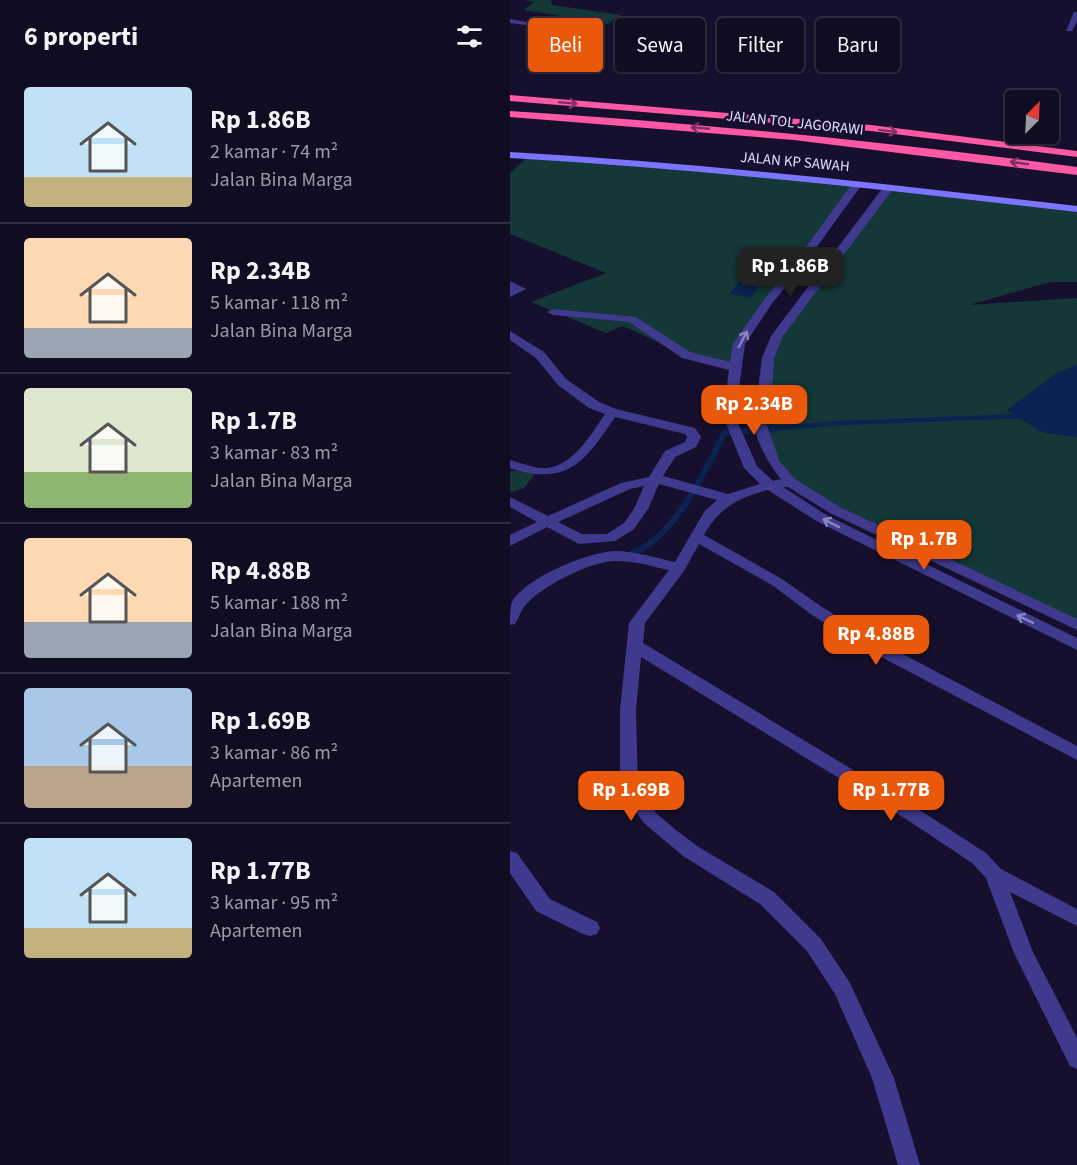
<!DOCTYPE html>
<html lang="id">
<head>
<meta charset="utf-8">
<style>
	:root { --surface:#100c22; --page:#1e1a2f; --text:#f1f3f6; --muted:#9c9ba5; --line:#302c40; --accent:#ea580c }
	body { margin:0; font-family:"Source Sans 3",sans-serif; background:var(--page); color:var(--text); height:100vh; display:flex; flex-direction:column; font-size:22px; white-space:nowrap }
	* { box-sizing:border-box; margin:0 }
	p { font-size:20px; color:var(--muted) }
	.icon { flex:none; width:33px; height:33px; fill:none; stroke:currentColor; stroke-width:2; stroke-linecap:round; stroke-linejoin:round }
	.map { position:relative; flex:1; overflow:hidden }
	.sheet { display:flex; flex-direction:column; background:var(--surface); width:510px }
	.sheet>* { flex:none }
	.hud { position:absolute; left:18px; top:18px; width:459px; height:54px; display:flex; gap:12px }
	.needle { width:39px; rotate:24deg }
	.buttons { position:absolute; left:495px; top:90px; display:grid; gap:12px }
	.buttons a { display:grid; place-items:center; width:54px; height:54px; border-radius:6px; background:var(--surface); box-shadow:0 2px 4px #0004,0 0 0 2px var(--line); font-size:30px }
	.price { position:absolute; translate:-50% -51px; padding:0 14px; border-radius:12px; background:var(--accent); color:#fff; font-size:20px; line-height:39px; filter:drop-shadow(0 2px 3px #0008) }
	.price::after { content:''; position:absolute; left:50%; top:36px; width:18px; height:14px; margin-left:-9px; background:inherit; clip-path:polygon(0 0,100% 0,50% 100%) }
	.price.on { background:#222; color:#fff }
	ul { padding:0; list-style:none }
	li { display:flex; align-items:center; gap:18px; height:150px; padding:0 24px }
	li+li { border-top:2px solid var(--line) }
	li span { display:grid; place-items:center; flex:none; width:168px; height:120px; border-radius:6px; color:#555 }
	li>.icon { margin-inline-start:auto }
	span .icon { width:72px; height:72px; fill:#fffc; stroke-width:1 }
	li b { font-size:26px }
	h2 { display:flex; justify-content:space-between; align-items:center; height:72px; padding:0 24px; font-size:26px }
	.tag { padding:0 21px; border-radius:6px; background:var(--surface); box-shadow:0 2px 4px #0004,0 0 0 2px var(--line); font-size:21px; line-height:54px }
	.tag.on { background:var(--accent); color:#fff }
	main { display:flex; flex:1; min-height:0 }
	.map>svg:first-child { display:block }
	.green { fill:#133837 }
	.water { fill:#0b2352 }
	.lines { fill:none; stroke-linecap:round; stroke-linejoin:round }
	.stream-far1 { stroke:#0b2352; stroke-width:4.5 }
	.stream { stroke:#0b2352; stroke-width:6 }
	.street { fill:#3f3a8e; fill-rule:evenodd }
	.secondary { fill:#7b74ff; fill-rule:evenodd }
	.highway { fill:#ff58a4; fill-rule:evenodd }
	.oneway { stroke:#7f3063 }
	.oneway2 { stroke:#8883c1 }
	.labels { text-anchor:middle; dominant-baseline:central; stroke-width:5; stroke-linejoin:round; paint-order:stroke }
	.far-street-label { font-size:15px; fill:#e2ddff; stroke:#16102e }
</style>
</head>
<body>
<main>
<section class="sheet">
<h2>6 properti<svg class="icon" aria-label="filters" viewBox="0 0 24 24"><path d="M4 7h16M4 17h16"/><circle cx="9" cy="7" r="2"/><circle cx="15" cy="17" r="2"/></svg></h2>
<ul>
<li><span style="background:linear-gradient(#bfe0f5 75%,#c2b280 0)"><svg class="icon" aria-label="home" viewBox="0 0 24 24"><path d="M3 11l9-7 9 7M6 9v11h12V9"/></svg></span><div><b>Rp 1.86B</b><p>2 kamar · 74 m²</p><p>Jalan Bina Marga</p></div></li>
<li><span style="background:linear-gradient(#ffd9b3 75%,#9aa5b1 0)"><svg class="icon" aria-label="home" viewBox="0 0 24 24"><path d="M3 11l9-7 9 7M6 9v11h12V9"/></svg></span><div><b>Rp 2.34B</b><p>5 kamar · 118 m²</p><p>Jalan Bina Marga</p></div></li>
<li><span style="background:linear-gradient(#dfe7d0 70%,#8fb573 0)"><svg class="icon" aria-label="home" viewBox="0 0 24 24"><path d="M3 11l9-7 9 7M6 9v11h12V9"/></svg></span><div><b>Rp 1.7B</b><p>3 kamar · 83 m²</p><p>Jalan Bina Marga</p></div></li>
<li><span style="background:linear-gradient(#ffd9b3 70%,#9aa5b1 0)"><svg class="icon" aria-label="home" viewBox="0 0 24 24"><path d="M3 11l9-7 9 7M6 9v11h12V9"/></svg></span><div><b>Rp 4.88B</b><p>5 kamar · 188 m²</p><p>Jalan Bina Marga</p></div></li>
<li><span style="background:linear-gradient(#a9c7e8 65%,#b9a48a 0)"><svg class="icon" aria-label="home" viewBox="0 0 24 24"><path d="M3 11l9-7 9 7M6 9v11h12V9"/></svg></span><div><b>Rp 1.69B</b><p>3 kamar · 86 m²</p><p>Apartemen</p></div></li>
<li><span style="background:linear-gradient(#bfe0f5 75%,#c2b280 0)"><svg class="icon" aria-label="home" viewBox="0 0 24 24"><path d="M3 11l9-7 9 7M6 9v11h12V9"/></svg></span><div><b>Rp 1.77B</b><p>3 kamar · 95 m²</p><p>Apartemen</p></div></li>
</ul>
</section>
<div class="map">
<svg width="567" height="1165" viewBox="0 0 567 1165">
	<rect width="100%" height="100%" fill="#16102e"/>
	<g class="green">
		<path d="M 13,0 L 41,0 L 42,5 L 111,15 L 98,24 L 14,10 L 24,2 Z"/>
		<path d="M 20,155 L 348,183 L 245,320 L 224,367 L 176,355 L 113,326 L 96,333 L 21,302 L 96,273 L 0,234 L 0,173 Z"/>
		<path d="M 379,187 L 567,209 L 567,282 L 540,282 L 459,305 L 567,298 L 567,365 L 547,373 L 498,410 L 532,432 L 567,437 L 567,625 L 280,482 L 249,420 L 267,336 Z"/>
		<path d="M 11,470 L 25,474 L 14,488 L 0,493 L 0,471 Z"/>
	</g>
	<g class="water">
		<path d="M 237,270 L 257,272 L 241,298 L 220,294 Z"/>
		<path d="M 567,365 L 567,437 L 532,432 L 497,410 L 547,373 Z"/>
	</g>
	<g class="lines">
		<path class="stream-far1" d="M 249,430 L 331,423 L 515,416"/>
		<path class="stream" d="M 121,554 C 165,537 194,473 214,433 L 267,428"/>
		<g class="street">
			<path d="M 564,12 L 567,12 L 567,21 L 562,31 L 556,31 Z"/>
			<path d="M 0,19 L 27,24 L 23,26 L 0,23 Z"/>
			<path d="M 344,181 L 353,183 L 288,273 L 263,302 L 235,344 L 227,403 L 246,405 L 252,358 L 261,336 L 375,185 L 383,185 L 383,189 L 273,336 L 264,358 L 263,378 L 255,420 L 270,462 L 285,479 L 330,507 L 567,619 L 567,630 L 320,513 L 278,487 L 273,487 L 318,516 L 567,638 L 567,650 L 308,522 L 258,490 C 229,497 209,508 194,535 L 272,579 L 312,607 L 370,642 L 567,746 L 567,760 L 358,650 L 302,615 L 262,585 L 189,544 L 174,571 L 135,623 L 133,643 L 411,811 L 476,853 L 491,869 L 567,909 L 567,926 L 500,892 L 523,952 L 567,1038 L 567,1069 L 560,1066 L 504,953 L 476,878 L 462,863 L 399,821 L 131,657 L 126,710 L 128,789 L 146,813 L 166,830 L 187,846 L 264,892 L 311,939 L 340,983 L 384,1078 L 410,1165 L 388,1165 L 362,1078 L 325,994 L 297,951 L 250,904 L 173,856 L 154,840 L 134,823 L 110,791 L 110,710 L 119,623 L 159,570 C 141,566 122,560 104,561 C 79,562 29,587 14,607 C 10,612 9,618 5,624 L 0,625 C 0,618 0,608 2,602 C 15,578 78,552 105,551 C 125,551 145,558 165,562 L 194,512 L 207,500 L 149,484 L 138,509 L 124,529 L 105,541 L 69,544 L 37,527 L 0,546 L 0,535 L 27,522 L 0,507 L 0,497 L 38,516 L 111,483 L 139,477 L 155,451 L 175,442 L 177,437 L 175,434 L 105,417 C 76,461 57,487 0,468 L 0,460 C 12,463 24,469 37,468 C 64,465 81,434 95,414 L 79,408 L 48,385 L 26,358 L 0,340 L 0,331 L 34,352 L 56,379 L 89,402 L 106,409 L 185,428 L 191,437 L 186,447 L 165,457 L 153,476 L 218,494 L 250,484 L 234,468 L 213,416 L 219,370 L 172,358 L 119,322 L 43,315 L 37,312 L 43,309 L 126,317 L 180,352 L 220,362 L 223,344 L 255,298 L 280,269 ZM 226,410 L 244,412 C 240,432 258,464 271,479 L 263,481 L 247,466 L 225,416 ZM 134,486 L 124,509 L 114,523 L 97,534 L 72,534 L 48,522 L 120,489 Z"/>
			<path d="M 0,281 L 16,289 L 0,297 Z"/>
			<path d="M 0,851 L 7,853 L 40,899 L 87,922 L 90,928 L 87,934 L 80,936 L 73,934 L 26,911 L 0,873 Z"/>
		</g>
		<path class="secondary" d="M 0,152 C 190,163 378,184 567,206 L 567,212 C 378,190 190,169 0,158 Z"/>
		<g class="highway">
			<path d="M 0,95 L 361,125 L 567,151 L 567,157 L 361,131 L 0,101 Z"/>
			<path d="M 0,111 C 190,123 379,142 567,167 L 567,175 L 284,140 L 0,117 Z"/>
		</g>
	</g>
	<defs><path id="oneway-shaft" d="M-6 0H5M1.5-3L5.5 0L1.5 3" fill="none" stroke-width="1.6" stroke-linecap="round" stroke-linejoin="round" transform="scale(1.5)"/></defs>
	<g class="oneway">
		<use href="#oneway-shaft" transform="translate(58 103) rotate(5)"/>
		<use href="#oneway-shaft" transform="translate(190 128) rotate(-175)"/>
		<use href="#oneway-shaft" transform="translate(378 131) rotate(7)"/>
		<use href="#oneway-shaft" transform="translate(509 163) rotate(-172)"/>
	</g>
	<g class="oneway2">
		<use href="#oneway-shaft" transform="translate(233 339) rotate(-62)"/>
		<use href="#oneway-shaft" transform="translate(321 523) rotate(-153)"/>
		<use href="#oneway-shaft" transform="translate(515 619) rotate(-154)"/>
	</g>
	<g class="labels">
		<g class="far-street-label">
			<text transform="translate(285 123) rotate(6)">JALAN TOL JAGORAWI</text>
			<text transform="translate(285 162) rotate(5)">JALAN KP SAWAH</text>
		</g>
	</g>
</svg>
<div class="buttons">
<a><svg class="needle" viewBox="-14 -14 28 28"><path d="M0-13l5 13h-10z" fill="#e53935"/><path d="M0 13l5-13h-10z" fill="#9c9ba5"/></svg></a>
</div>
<b class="price on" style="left:280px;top:298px">Rp 1.86B</b>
<b class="price" style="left:244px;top:436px">Rp 2.34B</b>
<b class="price" style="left:414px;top:571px">Rp 1.7B</b>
<b class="price" style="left:366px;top:666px">Rp 4.88B</b>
<b class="price" style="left:121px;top:822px">Rp 1.69B</b>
<b class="price" style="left:381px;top:822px">Rp 1.77B</b>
<div class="hud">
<a class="tag on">Beli</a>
<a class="tag">Sewa</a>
<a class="tag">Filter</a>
<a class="tag">Baru</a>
</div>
</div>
</main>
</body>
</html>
